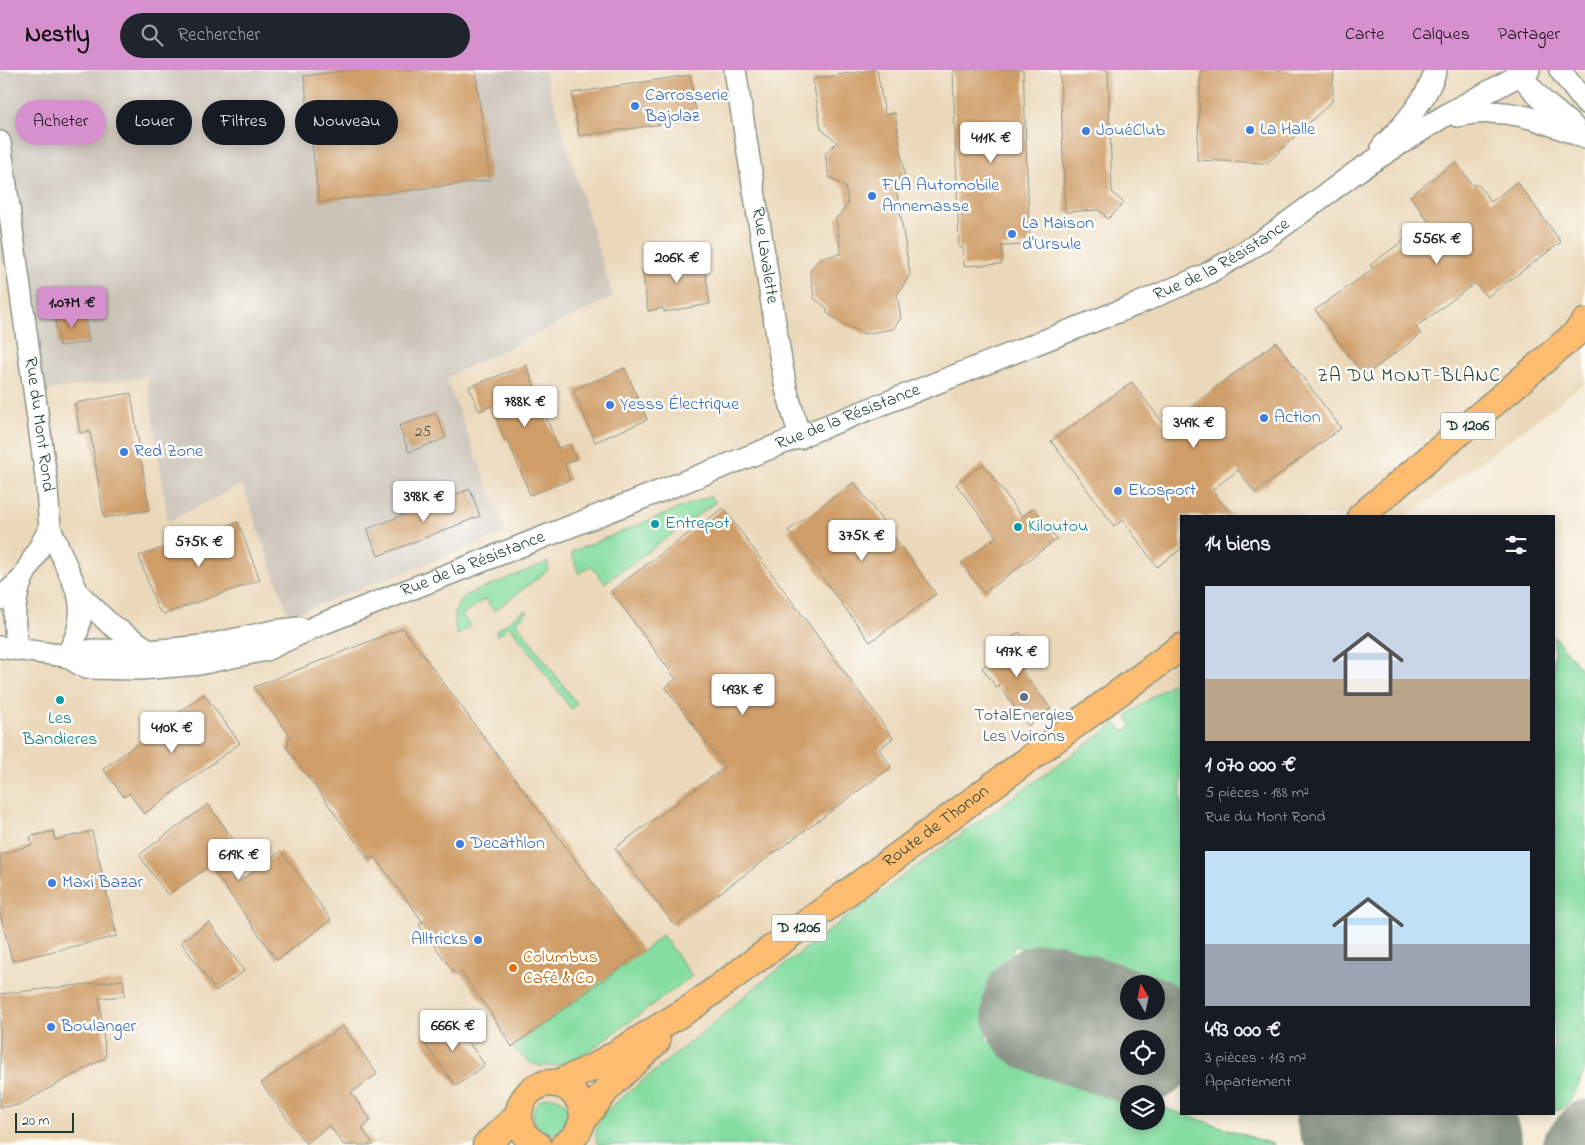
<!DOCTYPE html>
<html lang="fr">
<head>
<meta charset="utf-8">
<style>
	:root { --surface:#171b24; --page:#20242c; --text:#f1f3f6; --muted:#9ea1a6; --accent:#d690ce }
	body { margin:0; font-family:"Indie Flower",sans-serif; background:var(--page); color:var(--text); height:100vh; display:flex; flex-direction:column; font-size:19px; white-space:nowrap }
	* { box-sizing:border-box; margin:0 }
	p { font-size:16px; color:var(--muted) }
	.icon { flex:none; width:28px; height:28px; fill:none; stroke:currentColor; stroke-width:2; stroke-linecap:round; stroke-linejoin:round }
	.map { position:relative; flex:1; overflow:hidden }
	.details { position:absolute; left:1180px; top:445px; width:375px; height:600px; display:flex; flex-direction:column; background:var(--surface); border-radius:0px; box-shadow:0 2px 12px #0003 }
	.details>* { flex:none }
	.banner { position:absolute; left:15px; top:30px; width:475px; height:45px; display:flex; gap:10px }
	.needle { width:32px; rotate:351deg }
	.buttons { position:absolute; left:1120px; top:905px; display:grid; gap:10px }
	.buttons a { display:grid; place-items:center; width:45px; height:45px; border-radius:50%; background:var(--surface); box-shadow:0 2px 12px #0003; font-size:25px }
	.scale { position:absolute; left:15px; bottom:12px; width:59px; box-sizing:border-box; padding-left:5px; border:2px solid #1f3d34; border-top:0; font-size:14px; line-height:18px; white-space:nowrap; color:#1f3d34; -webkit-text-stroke:4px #fdfcf7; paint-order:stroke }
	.price { position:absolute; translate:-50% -42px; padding:0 11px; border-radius:5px; background:#fff; color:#222; font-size:16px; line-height:32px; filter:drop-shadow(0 1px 2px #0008) }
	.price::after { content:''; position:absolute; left:50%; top:30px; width:15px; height:11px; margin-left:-8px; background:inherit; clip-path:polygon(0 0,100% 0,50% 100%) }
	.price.current { background:var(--accent); color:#111 }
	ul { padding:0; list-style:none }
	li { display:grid; align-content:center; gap:10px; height:265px; padding:0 25px }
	li span { display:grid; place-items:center; height:155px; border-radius:0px; color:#555 }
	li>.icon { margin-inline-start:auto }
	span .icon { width:90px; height:90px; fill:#fffc; stroke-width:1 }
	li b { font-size:21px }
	h2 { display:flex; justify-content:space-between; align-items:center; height:60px; padding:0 25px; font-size:21px }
	.tag { padding:0 18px; border-radius:22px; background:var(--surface); box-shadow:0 2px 12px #0003; font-size:18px; line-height:45px }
	.tag.current { background:var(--accent); color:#111 }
	header { display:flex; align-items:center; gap:30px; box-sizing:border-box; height:70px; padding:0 25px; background:var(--accent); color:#111 }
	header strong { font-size:24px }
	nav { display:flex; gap:28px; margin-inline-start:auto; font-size:18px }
	.search { width:350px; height:45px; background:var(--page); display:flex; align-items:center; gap:12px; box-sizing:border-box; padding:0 18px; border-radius:28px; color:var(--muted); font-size:19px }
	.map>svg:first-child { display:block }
	.built { fill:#ebd8ba }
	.industrial { fill:#cbc3b8 }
	.green { fill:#85dda1; stroke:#528d6a }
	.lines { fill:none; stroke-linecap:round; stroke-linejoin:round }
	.taxiway { stroke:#8a9486; stroke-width:52 }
	.runway { stroke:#8a9486; stroke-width:132 }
	.building { fill:#cf9d67 }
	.minor-casing { stroke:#8a9486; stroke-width:24 }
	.major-casing { stroke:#8a9486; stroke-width:29 }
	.minor { stroke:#fff; stroke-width:21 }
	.major { stroke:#fdbc6f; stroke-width:26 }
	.shop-dot { fill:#3f7fe0; stroke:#fdfcf7; stroke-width:2 }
	.culture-dot { fill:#0f9aa8; stroke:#fdfcf7; stroke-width:2 }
	.service-dot { fill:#5c6f8a; stroke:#fdfcf7; stroke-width:2 }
	.food-dot { fill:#e8710a; stroke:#fdfcf7; stroke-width:2 }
	.labels { text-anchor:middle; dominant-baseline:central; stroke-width:5; stroke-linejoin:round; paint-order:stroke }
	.number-label { font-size:15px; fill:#4b5541 }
	.shield { fill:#fdfcf7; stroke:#62766e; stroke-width:1 }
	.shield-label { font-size:16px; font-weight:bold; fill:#1f3d34 }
	.shop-label { font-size:18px; fill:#366cbe; stroke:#fdfcf7; text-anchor:start }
	.street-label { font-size:18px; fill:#1f3d34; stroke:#fdfcf7 }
	.culture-label { font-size:18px; fill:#0d838f; stroke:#fdfcf7; text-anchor:start }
	.service-label { font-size:18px; fill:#4e5e75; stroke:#fdfcf7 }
	.food-label { font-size:18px; fill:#c56008; stroke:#fdfcf7; text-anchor:start }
	.neighbourhood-label { font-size:19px; letter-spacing:1px; fill:#1f3d34; stroke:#fdfcf7 }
</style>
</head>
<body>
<header>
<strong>Nestly</strong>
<div class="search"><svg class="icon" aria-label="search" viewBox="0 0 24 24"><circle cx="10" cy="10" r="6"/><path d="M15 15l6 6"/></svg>Rechercher</div>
<nav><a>Carte</a><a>Calques</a><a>Partager</a></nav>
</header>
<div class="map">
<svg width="1585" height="1075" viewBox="0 0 1585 1075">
	<rect width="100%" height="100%" fill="#fdfcf7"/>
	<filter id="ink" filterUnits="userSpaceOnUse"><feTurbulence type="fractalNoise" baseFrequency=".02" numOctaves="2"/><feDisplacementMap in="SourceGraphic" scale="10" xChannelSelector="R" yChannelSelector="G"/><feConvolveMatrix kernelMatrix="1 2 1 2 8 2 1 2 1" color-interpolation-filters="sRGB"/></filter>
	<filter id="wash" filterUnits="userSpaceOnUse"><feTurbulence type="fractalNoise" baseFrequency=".0096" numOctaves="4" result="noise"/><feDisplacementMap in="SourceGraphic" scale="20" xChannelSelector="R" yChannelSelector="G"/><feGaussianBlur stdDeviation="1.12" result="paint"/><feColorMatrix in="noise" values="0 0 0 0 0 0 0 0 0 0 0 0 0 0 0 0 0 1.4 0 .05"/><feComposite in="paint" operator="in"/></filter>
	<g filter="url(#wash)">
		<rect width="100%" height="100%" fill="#f6ecd9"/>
		<path class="built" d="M 544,0 L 1585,0 L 1585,313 L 1408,446 L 1181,446 L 1181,607 L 856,840 L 745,925 L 727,942 L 607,1040 L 596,1071 L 598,1075 L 0,1075 L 0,193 L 16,191 L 147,307 L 168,451 L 242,414 L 289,546 L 506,463 L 446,308 L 613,227 Z"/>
		<path class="industrial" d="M 0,0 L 544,0 L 613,227 L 446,308 L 506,463 L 289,546 L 242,414 L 168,452 L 147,307 L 34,322 L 16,191 L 0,193 Z"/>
		<g class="green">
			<path d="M 710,426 L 716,432 L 605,513 L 591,496 L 579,504 L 571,482 Z"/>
			<path d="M 548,492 L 548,500 L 494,541 L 485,529 L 462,545 L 470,556 L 458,565 C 451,552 455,534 466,525 Z"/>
			<path d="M 523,541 L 528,542 L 516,552 L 577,634 L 571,639 L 510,556 L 497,566 L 496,561 Z"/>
			<path d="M 1554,566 L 1585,604 L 1585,998 C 1580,1013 1571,1038 1554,1042 Z"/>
			<path d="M 1181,607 L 1181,919 L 1147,907 L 1143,914 L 1138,914 C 1111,891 1078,883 1045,873 L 1041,883 L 1014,876 L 985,970 L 1006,976 L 1003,984 L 1129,1026 L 1129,1051 L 1156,1051 L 1156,1035 L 1275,1075 L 598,1075 C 592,1060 599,1052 607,1040 L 727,942 L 745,925 L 856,840 L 1116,653 L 1123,661 L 1131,657 L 1127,645 Z"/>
			<path d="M 662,865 L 692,906 L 591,980 C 577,989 552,1002 534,994 C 526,991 519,983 512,977 L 643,881 Z"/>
			<circle cx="551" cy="1045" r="18"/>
		</g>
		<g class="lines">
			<path class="taxiway" d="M 1568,1075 L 1585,1056"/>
			<g class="runway">
				<path d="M 1048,939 L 1137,969"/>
				<path d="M 1362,1044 L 1456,1075"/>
			</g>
		</g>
		<g id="blocks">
			<g class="building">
				<path d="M 349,0 L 475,0 L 490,110 L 319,132 L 304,6 Z"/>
				<path d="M 869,0 L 877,0 L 885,45 L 895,43 L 905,108 L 895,110 L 910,205 L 897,225 L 901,248 L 893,259 L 864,264 L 857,260 L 846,256 L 827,243 L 827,238 L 814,228 L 810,200 L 820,188 L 841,184 L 836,149 L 848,134 L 845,117 L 829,107 L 825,84 L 837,72 L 821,59 L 813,9 Z"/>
				<path d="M 953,0 L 1023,0 L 1030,175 L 1002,176 L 1002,194 L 964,196 L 963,177 L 959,178 Z"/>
				<path d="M 1060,0 L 1108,0 L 1112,122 L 1124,133 L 1108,149 L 1099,140 L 1065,142 Z"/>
				<path d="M 1201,0 L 1334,0 L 1332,31 L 1267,93 L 1197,90 Z"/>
				<path d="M 690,5 L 697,49 L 579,66 L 572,23 Z"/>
				<path d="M 1455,92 L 1473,116 L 1477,113 L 1491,132 L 1517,112 L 1561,172 L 1487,227 L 1475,213 L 1416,257 L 1421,264 L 1364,306 L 1315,240 L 1373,199 L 1370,195 L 1429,152 L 1410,126 Z"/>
				<path d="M 703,185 L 710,234 L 664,242 L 664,238 L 648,241 L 642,199 L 657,197 L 656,192 Z"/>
				<path d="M 84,242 L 89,272 L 59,276 L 55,246 Z"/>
				<path d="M 1276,272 L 1341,358 L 1255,423 L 1238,400 L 1212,420 L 1232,446 L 1181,446 L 1181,479 L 1157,497 L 1123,450 L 1114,456 L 1051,371 L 1132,312 L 1171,364 L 1197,346 L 1190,337 Z"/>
				<path d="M 526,295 L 558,378 L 570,374 L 576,389 L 564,394 L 570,410 L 530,425 L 508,370 L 505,371 L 491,336 L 479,341 L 469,317 Z"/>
				<path d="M 625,298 L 647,350 L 595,372 L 573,320 Z"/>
				<path d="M 131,323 L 149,440 L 104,448 L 90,361 L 80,363 L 75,333 Z"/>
				<path d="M 436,343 L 446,368 L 409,382 L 399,356 Z"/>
				<path d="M 983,394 L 1022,447 L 1034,438 L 1057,469 L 984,523 L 961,493 L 996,467 L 956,414 Z"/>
				<path d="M 854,412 L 936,524 L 870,572 L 788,461 Z"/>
				<path d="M 470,419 L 480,446 L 378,486 L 367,459 Z"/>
				<path d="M 723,438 L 893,668 L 879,679 L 891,697 L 675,856 L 615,778 L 725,697 L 665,617 L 676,609 L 611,521 Z"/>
				<path d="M 238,452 L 260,510 L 164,544 L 157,538 L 139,486 Z"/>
				<path d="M 403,558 L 643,881 L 512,977 L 490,942 L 460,901 L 456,905 L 419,855 L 423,852 L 374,786 L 369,790 L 286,677 L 290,674 L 287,670 L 291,667 L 254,617 Z"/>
				<path d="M 1019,562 L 1037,587 L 1021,599 L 1051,639 L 1028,656 L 999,615 L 996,617 L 982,598 L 998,585 L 994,580 Z"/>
				<path d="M 204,624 L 240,673 L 144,744 L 129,723 L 124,727 L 103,699 L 149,665 L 144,658 L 158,647 L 163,654 Z"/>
				<path d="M 208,734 L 238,776 L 221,788 L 239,812 L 281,781 L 331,850 L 277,890 L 210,796 L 168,825 L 139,785 Z"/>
				<path d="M 53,761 L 55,770 L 92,761 L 117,866 L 12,891 L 0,843 L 0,784 L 32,775 L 30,767 Z"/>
				<path d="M 209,852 L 244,901 L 216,921 L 181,872 Z"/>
				<path d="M 123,910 L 125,926 L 99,928 L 106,987 L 19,1035 L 0,1037 L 0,924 Z"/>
				<path d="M 450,947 L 485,995 L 456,1016 L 421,969 Z"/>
				<path d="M 343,956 L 377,1004 L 351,1023 L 371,1050 L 362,1058 L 374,1075 L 344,1075 L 329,1055 L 306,1074 L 261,1013 Z"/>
			</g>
		</g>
	</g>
	<g filter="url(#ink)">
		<use href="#blocks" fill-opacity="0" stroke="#8a9486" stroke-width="1"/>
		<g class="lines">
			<defs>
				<g id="minor">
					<path id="s1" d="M 735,0 L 781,291 L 786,318 L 800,368"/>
					<path d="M 1516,0 L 1542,30 L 1574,57"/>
					<path d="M 1560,0 L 1585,33"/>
					<path d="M 1457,46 C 1506,35 1541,50 1585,68"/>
					<path id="s2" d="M 0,72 L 46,407 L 50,458 L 78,523 C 84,546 79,566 66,586"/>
					<path d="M 1382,77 C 1404,55 1427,29 1436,0"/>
					<path d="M 78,523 L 111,555 L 149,580"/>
					<path d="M 0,529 L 22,509 L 50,458"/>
					<path d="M 0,577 L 66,586 L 93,580 L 149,581 L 204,576 L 274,561 L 299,558"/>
					<path d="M 19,579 C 12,555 13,533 22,509"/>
					<path id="s3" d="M 66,586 L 86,598 L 141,599 L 199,594 L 266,580 L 319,555 L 1135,235 L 1205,205 L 1245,182 L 1275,162 L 1359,100 L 1449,43 L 1529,0"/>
				</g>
				<g id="major">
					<path d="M 1361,446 L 1574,265 L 1585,252"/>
					<path id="s4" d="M 555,1014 L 594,997 L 692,937 L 1181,577"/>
					<path d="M 583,1050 L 609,1017 L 657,971"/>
					<path d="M 486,1075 L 518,1045"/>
					<path d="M 538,1075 C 494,1052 534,993 570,1020 C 577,1026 582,1034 583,1043 C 583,1057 576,1068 564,1075"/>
				</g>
			</defs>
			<use href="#minor" class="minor-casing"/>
			<use href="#major" class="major-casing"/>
			<use href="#minor" class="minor"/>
			<use href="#major" class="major"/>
		</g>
	</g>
	<g class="shop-dot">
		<circle cx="635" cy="36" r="5"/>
		<circle cx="1250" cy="60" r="5"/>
		<circle cx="1086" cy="61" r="5"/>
		<circle cx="872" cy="126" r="5"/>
		<circle cx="1012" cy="164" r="5"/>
		<circle cx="610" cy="335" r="5"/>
		<circle cx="1264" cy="348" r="5"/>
		<circle cx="124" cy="382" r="5"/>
		<circle cx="1118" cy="421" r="5"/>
		<circle cx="460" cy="774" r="5"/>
		<circle cx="52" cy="813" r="5"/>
		<circle cx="478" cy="870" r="5"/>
		<circle cx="51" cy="957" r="5"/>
	</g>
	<g class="culture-dot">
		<circle cx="655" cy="454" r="5"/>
		<circle cx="1018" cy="457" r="5"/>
		<circle cx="60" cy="630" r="5"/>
	</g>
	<circle class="service-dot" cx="1024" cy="627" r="5"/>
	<circle class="food-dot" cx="513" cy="898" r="5"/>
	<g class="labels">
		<g class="number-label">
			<text x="423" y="362">25</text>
		</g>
		<g class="shield">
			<rect x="1440.5" y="342.5" width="55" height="27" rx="4"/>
			<rect x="771.5" y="844.5" width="55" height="27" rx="4"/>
		</g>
		<g class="shield-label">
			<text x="1468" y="356">D 1206</text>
			<text x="799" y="858">D 1206</text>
		</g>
		<g class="shop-label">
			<text x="645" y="26">Carrosserie<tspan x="645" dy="21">Bajolaz</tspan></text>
			<text x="1260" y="60">La Halle</text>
			<text x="1096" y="61">JouéClub</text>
			<text x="882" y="116">FLA Automobile<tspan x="882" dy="21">Annemasse</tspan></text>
			<text x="1022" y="154">La Maison<tspan x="1022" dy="21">d'Ursule</tspan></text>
			<text x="620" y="335">Yesss Électrique</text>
			<text x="1274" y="348">Action</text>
			<text x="134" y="382">Red Zone</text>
			<text x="1128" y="421">Ekosport</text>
			<text x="470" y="774">Decathlon</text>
			<text x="62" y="813">Maxi Bazar</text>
			<text x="468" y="870" text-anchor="end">Alltricks</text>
			<text x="61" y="957">Boulanger</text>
		</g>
		<g class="street-label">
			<text stroke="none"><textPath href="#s1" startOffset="188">Rue Lavalette</textPath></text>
			<text stroke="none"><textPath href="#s3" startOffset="1238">Rue de la Résistance</textPath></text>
			<text stroke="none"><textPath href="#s3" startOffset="832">Rue de la Résistance</textPath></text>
			<text stroke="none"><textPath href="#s2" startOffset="285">Rue du Mont Rond</textPath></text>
			<text stroke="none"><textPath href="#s3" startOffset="429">Rue de la Résistance</textPath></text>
			<text stroke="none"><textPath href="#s4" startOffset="461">Route de Thonon</textPath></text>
		</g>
		<g class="culture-label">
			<text x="665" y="454">Entrepot</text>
			<text x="1028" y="457">Kiloutou</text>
			<text x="60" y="649" text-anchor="middle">Les<tspan x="60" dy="21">Bandieres</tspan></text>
		</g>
		<g class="service-label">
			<text x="1024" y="646">TotalEnergies<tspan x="1024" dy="21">Les Voirons</tspan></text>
		</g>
		<g class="food-label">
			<text x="523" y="888">Columbus<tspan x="523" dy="21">Café &amp; Co</tspan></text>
		</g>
		<g class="neighbourhood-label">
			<text x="1409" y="306">ZA DU MONT-BLANC</text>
		</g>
	</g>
</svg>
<div class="buttons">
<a><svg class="needle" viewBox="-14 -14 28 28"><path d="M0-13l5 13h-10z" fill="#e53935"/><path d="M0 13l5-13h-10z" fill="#9ea1a6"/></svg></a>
<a><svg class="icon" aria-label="locate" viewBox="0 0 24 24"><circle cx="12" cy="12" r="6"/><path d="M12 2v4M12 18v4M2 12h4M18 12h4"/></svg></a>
<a><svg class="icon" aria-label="layers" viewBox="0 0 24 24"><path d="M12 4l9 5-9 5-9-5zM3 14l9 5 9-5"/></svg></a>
</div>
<div class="scale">20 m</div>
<b class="price" style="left:991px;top:94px">411K €</b>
<b class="price" style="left:1437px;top:195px">556K €</b>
<b class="price" style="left:677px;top:214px">206K €</b>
<b class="price current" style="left:72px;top:259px">1.07M €</b>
<b class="price" style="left:525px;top:358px">788K €</b>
<b class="price" style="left:1194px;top:379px">349K €</b>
<b class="price" style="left:424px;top:453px">398K €</b>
<b class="price" style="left:862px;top:492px">375K €</b>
<b class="price" style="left:199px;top:498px">575K €</b>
<b class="price" style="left:1017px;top:608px">497K €</b>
<b class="price" style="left:743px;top:646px">493K €</b>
<b class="price" style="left:172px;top:684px">410K €</b>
<b class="price" style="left:239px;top:811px">619K €</b>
<b class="price" style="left:453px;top:982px">666K €</b>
<div class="banner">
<a class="tag current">Acheter</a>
<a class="tag">Louer</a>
<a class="tag">Filtres</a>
<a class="tag">Nouveau</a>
</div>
<section class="details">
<h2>14 biens<svg class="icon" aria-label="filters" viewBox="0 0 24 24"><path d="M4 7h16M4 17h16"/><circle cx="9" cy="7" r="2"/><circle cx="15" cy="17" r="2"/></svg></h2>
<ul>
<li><span style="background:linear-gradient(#c9d6e8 60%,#b9a48a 0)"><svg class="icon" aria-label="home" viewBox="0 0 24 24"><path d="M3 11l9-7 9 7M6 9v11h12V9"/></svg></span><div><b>1 070 000 €</b><p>5 pièces · 188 m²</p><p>Rue du Mont Rond</p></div></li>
<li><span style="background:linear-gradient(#bfe0f5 60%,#9aa5b1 0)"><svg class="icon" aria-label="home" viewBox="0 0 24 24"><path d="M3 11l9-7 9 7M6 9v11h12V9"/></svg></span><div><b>493 000 €</b><p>3 pièces · 113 m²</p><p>Appartement</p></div></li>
</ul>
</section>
</div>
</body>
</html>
